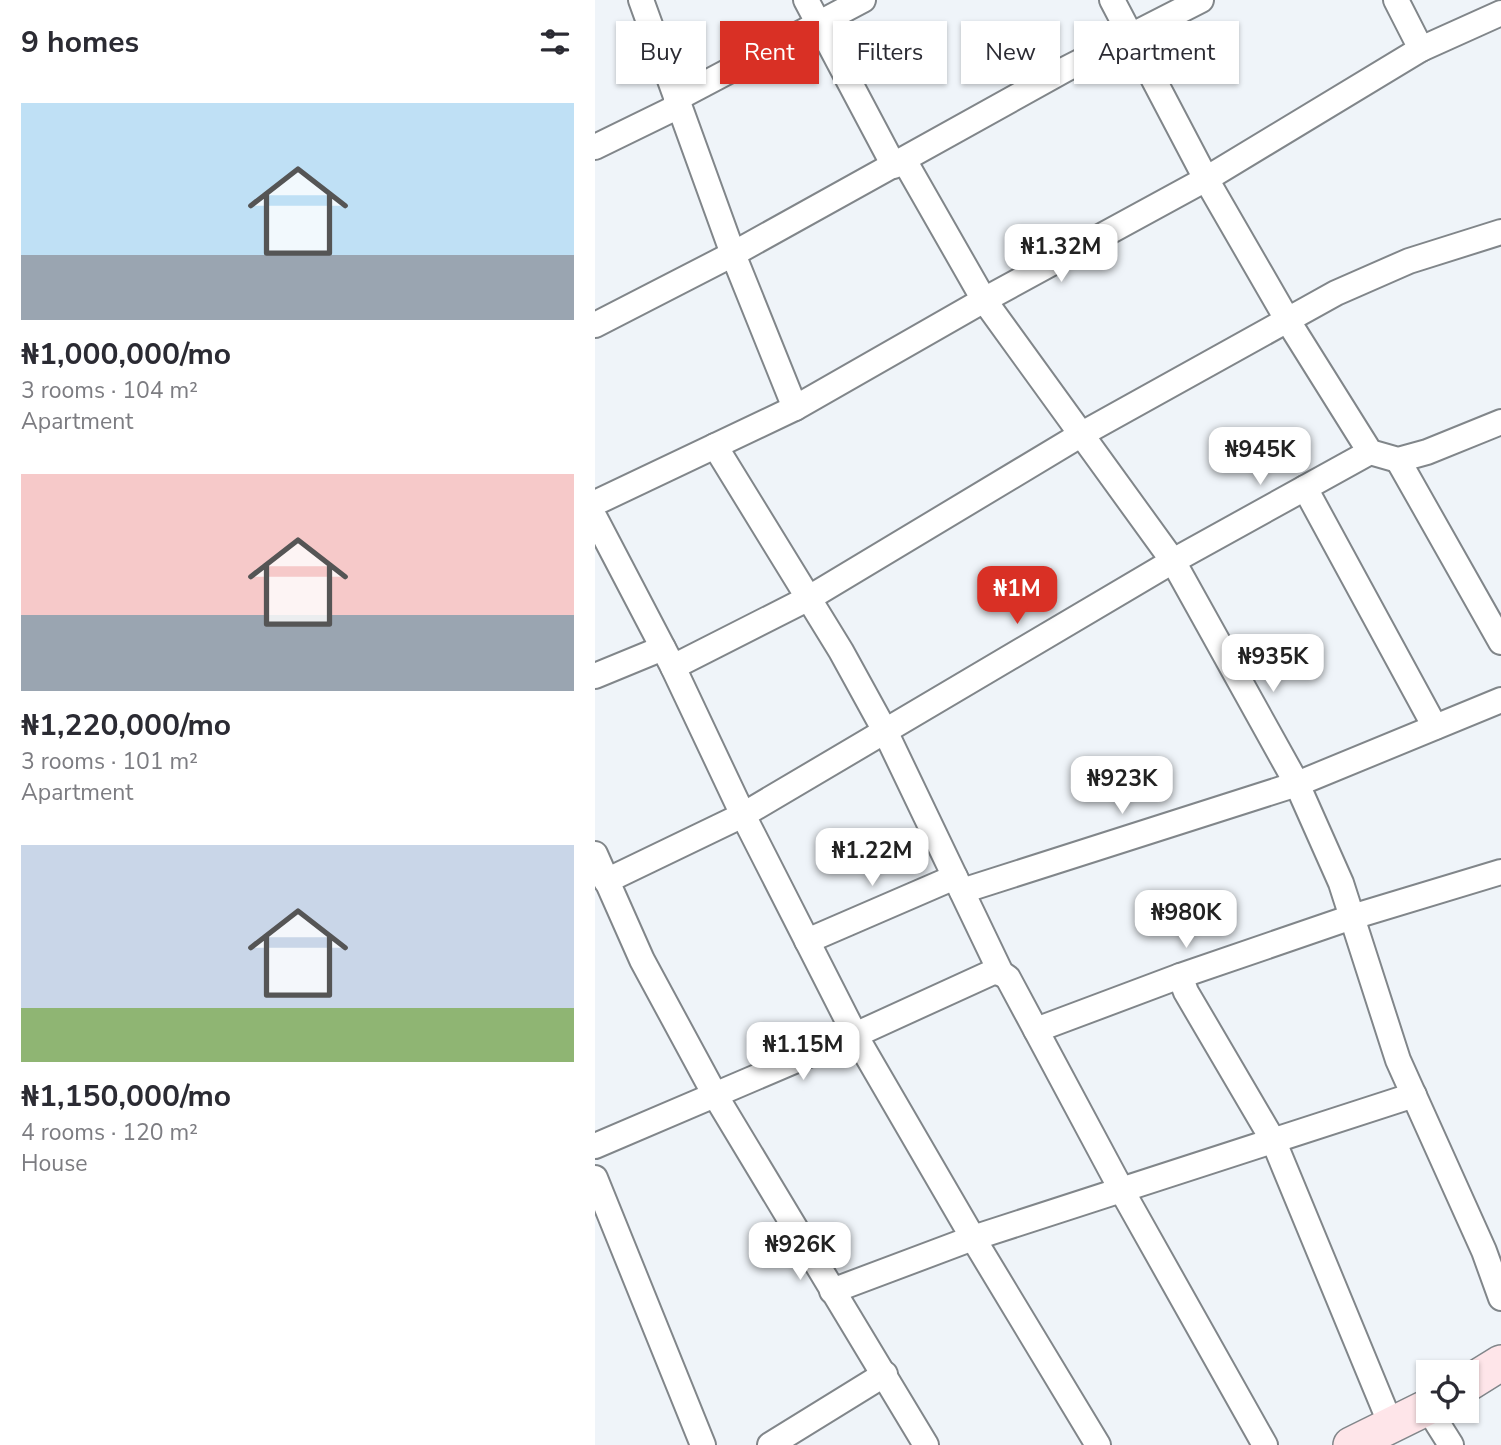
<!DOCTYPE html>
<html lang="en">
<head>
<meta charset="utf-8">
<style>
	:root { --surface:#fff; --page:#f7f7f7; --text:#2b2b33; --muted:#7c7c81; --accent:#d93025 }
	body { margin:0; font-family:"Nunito Sans",sans-serif; background:var(--page); color:var(--text); height:100vh; display:flex; flex-direction:column; font-size:26px; white-space:nowrap }
	* { box-sizing:border-box; margin:0 }
	p { font-size:23px; color:var(--muted) }
	.icon { flex:none; width:38px; height:38px; fill:none; stroke:currentColor; stroke-width:2; stroke-linecap:round; stroke-linejoin:round }
	.map { position:relative; flex:1; overflow:hidden }
	.side { display:flex; flex-direction:column; background:var(--surface); width:595px }
	.side>* { flex:none }
	.banner { position:absolute; left:21px; top:21px; width:665px; height:63px; display:flex; gap:14px }
	.fabs { position:absolute; left:821px; top:1360px; display:grid; gap:14px }
	.fabs a { display:grid; place-items:center; width:63px; height:63px; border-radius:0px; background:var(--surface); box-shadow:0 2px 5px #0004; font-size:35px }
	.price { position:absolute; translate:-50% -60px; padding:0 16px; border-radius:14px; background:#fff; color:#222; font-size:23px; line-height:46px; filter:drop-shadow(0 2px 4px #0008) }
	.price::after { content:''; position:absolute; left:50%; top:42px; width:21px; height:16px; margin-left:-10px; background:inherit; clip-path:polygon(0 0,100% 0,50% 100%) }
	.price.on { background:var(--accent); color:#fff }
	ul { padding:0; list-style:none }
	li { display:grid; align-content:center; gap:14px; height:371px; padding:0 21px }
	li span { display:grid; place-items:center; height:217px; border-radius:0px; color:#555 }
	li>.icon { margin-inline-start:auto }
	span .icon { width:126px; height:126px; fill:#fffc; stroke-width:1 }
	li b { font-size:30px }
	h2 { display:flex; justify-content:space-between; align-items:center; height:84px; padding:0 21px; font-size:30px }
	.tag { padding:0 24px; border-radius:0px; background:var(--surface); box-shadow:0 2px 5px #0004; font-size:24px; line-height:63px }
	.tag.on { background:var(--accent); color:#fff }
	main { display:flex; flex:1; min-height:0 }
	.map>svg:first-child { display:block }
	.lines { fill:none; stroke-linecap:round; stroke-linejoin:round }
	.street-casing { stroke:#81868a; stroke-width:28 }
	.secondary-casing { stroke:#81868a; stroke-width:38 }
	.street { stroke:#fff; stroke-width:24 }
	.secondary { stroke:#fee5e9; stroke-width:35 }
</style>
</head>
<body>
<main>
<section class="side">
<h2>9 homes<svg class="icon" aria-label="filters" viewBox="0 0 24 24"><path d="M4 7h16M4 17h16"/><circle cx="9" cy="7" r="2"/><circle cx="15" cy="17" r="2"/></svg></h2>
<ul>
<li><span style="background:linear-gradient(#bfe0f5 70%,#9aa5b1 0)"><svg class="icon" aria-label="home" viewBox="0 0 24 24"><path d="M3 11l9-7 9 7M6 9v11h12V9"/></svg></span><div><b>₦1,000,000/mo</b><p>3 rooms · 104 m²</p><p>Apartment</p></div></li>
<li><span style="background:linear-gradient(#f6c9c9 65%,#9aa5b1 0)"><svg class="icon" aria-label="home" viewBox="0 0 24 24"><path d="M3 11l9-7 9 7M6 9v11h12V9"/></svg></span><div><b>₦1,220,000/mo</b><p>3 rooms · 101 m²</p><p>Apartment</p></div></li>
<li><span style="background:linear-gradient(#c9d6e8 75%,#8fb573 0)"><svg class="icon" aria-label="home" viewBox="0 0 24 24"><path d="M3 11l9-7 9 7M6 9v11h12V9"/></svg></span><div><b>₦1,150,000/mo</b><p>4 rooms · 120 m²</p><p>House</p></div></li>
</ul>
</section>
<div class="map">
<svg width="906" height="1445" viewBox="0 0 906 1445">
	<rect width="100%" height="100%" fill="#eff4f9"/>
	<g class="lines">
		<defs>
			<g id="street">
				<path d="M 46,0 L 138,254 L 200,408"/>
				<path d="M 211,0 L 299,166"/>
				<path d="M 517,0 L 611,179 L 693,321 L 775,452 L 803,460 L 832,452 L 906,422"/>
				<path d="M 801,0 L 826,49"/>
				<path d="M 81,99 L 268,0"/>
				<path d="M 0,147 L 84,106"/>
				<path d="M 309,160 L 389,300 L 578,561 L 702,784 L 746,883 L 803,1060 L 889,1251 L 906,1298"/>
				<path d="M 0,325 L 138,254 L 471,69 L 606,0"/>
				<path d="M 120,446 L 246,651 L 290,731 L 406,973 L 413,978 L 526,1189 L 670,1445"/>
				<path d="M 803,460 L 906,642"/>
				<path d="M 710,488 L 840,727"/>
				<path d="M 0,503 L 200,408 L 389,300 L 611,179 L 826,49 L 906,13"/>
				<path d="M 0,518 L 78,667 L 148,815 L 260,1035 L 378,1238 L 503,1445"/>
				<path d="M 78,667 L 214,598 L 487,434 L 741,293 L 814,261 L 906,232"/>
				<path d="M 0,676 L 68,648"/>
				<path d="M 0,854 L 47,960 L 120,1095 L 331,1445"/>
				<path d="M 11,881 L 148,815 L 578,561 L 775,452"/>
				<path d="M 367,891 L 702,784 L 906,700"/>
				<path d="M 212,941 L 360,877"/>
				<path d="M 585,976 L 591,992 L 679,1142 L 796,1425"/>
				<path d="M 441,1030 L 585,976 L 757,917 L 906,872"/>
				<path d="M 0,1146 L 260,1035 L 398,972 L 406,973"/>
				<path d="M 0,1178 L 108,1445"/>
				<path d="M 237,1291 L 378,1238 L 819,1095"/>
				<path d="M 834,1410 L 856,1445"/>
				<path d="M 175,1445 L 290,1374"/>
			</g>
			<g id="secondary">
				<path d="M 872,1384 L 906,1363"/>
				<path d="M 756,1445 L 833,1407"/>
			</g>
		</defs>
		<use href="#street" class="street-casing"/>
		<use href="#secondary" class="secondary-casing"/>
		<use href="#street" class="street"/>
		<use href="#secondary" class="secondary"/>
	</g>
</svg>
<div class="fabs">
<a><svg class="icon" aria-label="locate" viewBox="0 0 24 24"><circle cx="12" cy="12" r="6"/><path d="M12 2v4M12 18v4M2 12h4M18 12h4"/></svg></a>
</div>
<b class="price" style="left:466px;top:284px">₦1.32M</b>
<b class="price" style="left:665px;top:487px">₦945K</b>
<b class="price on" style="left:422px;top:626px">₦1M</b>
<b class="price" style="left:678px;top:694px">₦935K</b>
<b class="price" style="left:527px;top:816px">₦923K</b>
<b class="price" style="left:277px;top:888px">₦1.22M</b>
<b class="price" style="left:591px;top:950px">₦980K</b>
<b class="price" style="left:208px;top:1082px">₦1.15M</b>
<b class="price" style="left:205px;top:1282px">₦926K</b>
<div class="banner">
<a class="tag">Buy</a>
<a class="tag on">Rent</a>
<a class="tag">Filters</a>
<a class="tag">New</a>
<a class="tag">Apartment</a>
</div>
</div>
</main>
</body>
</html>
